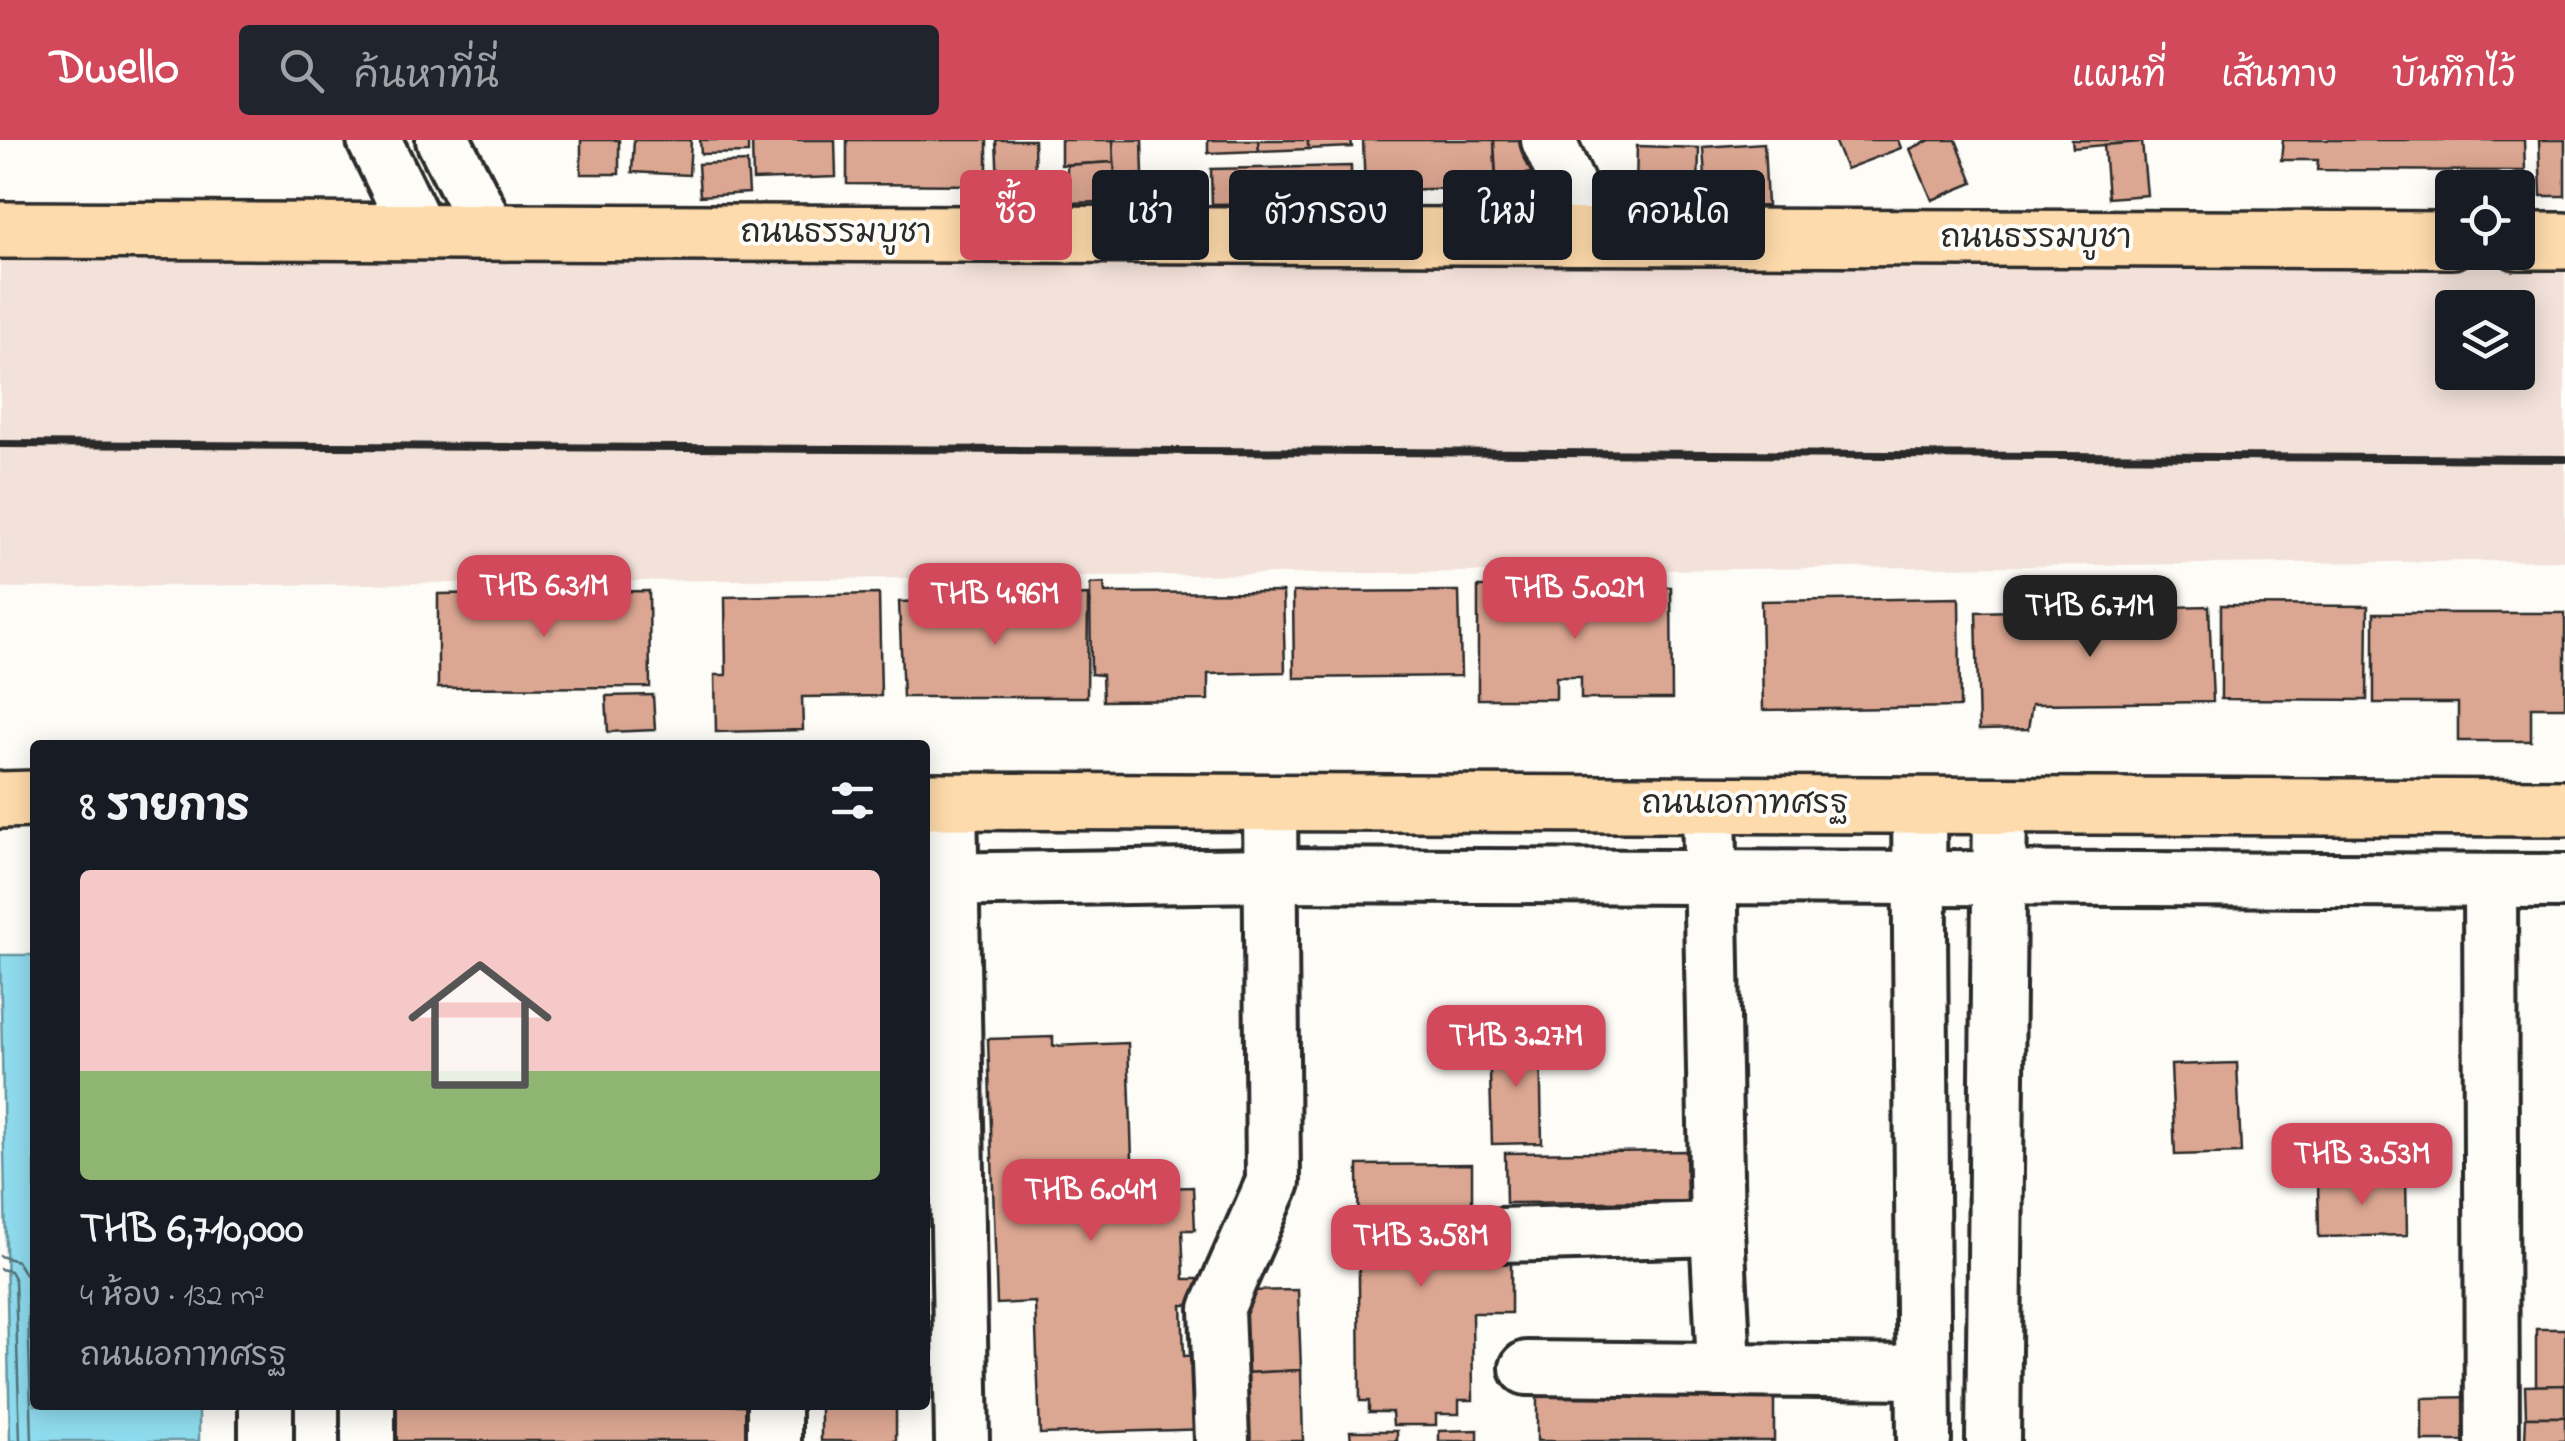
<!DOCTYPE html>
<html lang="th">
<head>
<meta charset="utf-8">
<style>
	:root { --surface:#171b24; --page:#20242c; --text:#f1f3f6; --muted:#9ea1a6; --line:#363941; --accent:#d1495b }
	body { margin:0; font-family:"Indie Flower","Playpen Sans Thai",sans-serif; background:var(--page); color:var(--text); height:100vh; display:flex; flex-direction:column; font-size:38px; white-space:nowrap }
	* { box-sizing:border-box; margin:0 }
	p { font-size:32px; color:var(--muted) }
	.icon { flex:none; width:55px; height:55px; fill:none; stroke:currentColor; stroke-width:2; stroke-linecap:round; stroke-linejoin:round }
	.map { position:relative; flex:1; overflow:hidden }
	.sheet { position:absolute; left:30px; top:600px; width:900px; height:670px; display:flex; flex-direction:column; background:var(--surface); border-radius:10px; box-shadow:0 5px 25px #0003 }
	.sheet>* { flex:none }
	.guide { position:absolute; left:960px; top:30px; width:950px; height:90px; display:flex; gap:20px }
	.controls { position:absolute; left:2435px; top:30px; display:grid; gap:20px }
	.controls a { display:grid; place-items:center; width:100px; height:100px; border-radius:10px; background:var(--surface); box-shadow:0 5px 25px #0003; font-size:50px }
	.price { position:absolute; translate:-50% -85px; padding:0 22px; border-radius:20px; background:var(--accent); color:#fff; font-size:32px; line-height:65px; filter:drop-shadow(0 2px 5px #0008) }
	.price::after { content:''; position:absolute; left:50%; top:60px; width:30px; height:22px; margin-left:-15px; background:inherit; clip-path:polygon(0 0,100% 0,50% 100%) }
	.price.on { background:#222; color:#fff }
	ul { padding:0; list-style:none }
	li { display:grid; align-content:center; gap:20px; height:530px; padding:0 50px }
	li+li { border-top:2px solid var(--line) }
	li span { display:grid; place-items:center; height:310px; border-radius:10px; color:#555 }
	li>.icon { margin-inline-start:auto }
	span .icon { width:180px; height:180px; fill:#fffc; stroke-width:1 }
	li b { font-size:42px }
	h2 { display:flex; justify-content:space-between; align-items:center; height:120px; padding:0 50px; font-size:42px }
	.chip { padding:0 35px; border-radius:10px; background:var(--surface); box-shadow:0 5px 25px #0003; font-size:35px; line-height:90px }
	.chip.on { background:var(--accent); color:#fff }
	header { display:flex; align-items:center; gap:60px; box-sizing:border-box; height:140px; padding:0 50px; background:var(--accent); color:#fff }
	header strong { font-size:48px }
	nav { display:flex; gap:55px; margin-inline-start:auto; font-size:35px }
	.search { width:700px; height:90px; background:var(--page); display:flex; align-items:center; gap:25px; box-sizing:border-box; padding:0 35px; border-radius:10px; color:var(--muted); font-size:38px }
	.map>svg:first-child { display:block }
	.built { fill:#f3e2d9; fill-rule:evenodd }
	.water { fill:#8fdcee; stroke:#6795a0; stroke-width:2.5 }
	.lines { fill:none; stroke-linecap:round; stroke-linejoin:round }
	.shore { stroke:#537279; stroke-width:2.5 }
	.building { fill:#dca792; stroke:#2b2b2b; stroke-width:2.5 }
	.minor-casing { stroke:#2b2b2b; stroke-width:60 }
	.major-casing { stroke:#2b2b2b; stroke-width:62 }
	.minor { stroke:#fdfcf7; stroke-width:52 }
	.major { stroke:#fedbac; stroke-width:55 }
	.rail { stroke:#2b2b2b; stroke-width:8 }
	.labels { text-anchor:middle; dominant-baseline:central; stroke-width:8; stroke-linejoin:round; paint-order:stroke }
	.street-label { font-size:32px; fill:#2b2b2b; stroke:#fdfcf7 }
</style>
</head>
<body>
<header>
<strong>Dwello</strong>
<div class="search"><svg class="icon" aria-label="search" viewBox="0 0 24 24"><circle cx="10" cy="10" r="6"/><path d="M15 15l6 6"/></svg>ค้นหาที่นี่</div>
<nav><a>แผนที่</a><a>เส้นทาง</a><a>บันทึกไว้</a></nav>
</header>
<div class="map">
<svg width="2565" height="1301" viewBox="0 0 2565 1301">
	<rect width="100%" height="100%" fill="#fdfcf7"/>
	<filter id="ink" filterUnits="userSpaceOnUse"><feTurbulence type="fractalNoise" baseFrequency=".01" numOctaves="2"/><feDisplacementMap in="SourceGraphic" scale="20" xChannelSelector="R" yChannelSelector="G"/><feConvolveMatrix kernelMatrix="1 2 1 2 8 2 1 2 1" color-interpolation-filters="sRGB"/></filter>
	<g filter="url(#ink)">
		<path class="built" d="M 0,114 L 2565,127 L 2565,420 L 0,448 ZM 2452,168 L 2518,168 L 2518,232 L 2452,232 Z"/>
		<path class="water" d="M 0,815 L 35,815 L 35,1265 L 199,1265 L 199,1301 L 10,1301 Z"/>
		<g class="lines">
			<g class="shore">
				<path d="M 0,1116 L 17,1121 L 27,1137 L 32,1301"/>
				<path d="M 0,1129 L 10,1131 L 15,1140 L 20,1301"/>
			</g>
		</g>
		<g class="building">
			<rect x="581" y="0" width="38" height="34"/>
			<path d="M 634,0 L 691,0 L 689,35 L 632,32 Z"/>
			<path d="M 700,0 L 748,0 L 748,13 L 701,14 Z"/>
			<path d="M 752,0 L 835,0 L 836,37 L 753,40 Z"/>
			<path d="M 847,0 L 987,0 L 987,45 L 847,44 Z"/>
			<path d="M 996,0 L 1034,0 L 1035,43 L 998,44 Z"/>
			<path d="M 1061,0 L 1113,0 L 1114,22 L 1061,25 Z"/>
			<path d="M 1113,0 L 1142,0 L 1143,35 L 1115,35 Z"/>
			<path d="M 1208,0 L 1258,0 L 1259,11 L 1208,13 Z"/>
			<path d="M 1258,0 L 1308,0 L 1308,9 L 1259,11 Z"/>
			<path d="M 1308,0 L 1351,0 L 1352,7 L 1308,9 Z"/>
			<path d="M 1363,0 L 1494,0 L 1496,47 L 1365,51 Z"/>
			<path d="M 1494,0 L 1539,0 L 1547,32 L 1496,36 Z"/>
			<path d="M 1834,0 L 1898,0 L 1901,8 L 1846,29 Z"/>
			<path d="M 1930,0 L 1956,0 L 1973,43 L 1932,60 L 1910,9 Z"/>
			<path d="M 2072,0 L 2135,0 L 2136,2 L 2073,8 Z"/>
			<path d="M 2283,0 L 2524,0 L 2525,31 L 2317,30 L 2318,20 L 2281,20 Z"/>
			<path d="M 2539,0 L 2565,0 L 2565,56 L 2541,56 Z"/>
			<path d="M 2142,2 L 2147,55 L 2108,58 L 2104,5 Z"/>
			<path d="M 1764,3 L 1767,66 L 1707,67 L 1703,7 Z"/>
			<path d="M 1637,6 L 1699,8 L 1698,49 L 1636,47 Z"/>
			<path d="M 747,22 L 749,53 L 700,56 L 698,24 Z"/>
			<path d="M 1114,22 L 1115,35 L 1143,35 L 1143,61 L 1067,63 L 1067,25 Z"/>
			<path d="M 1351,26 L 1351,62 L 1212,64 L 1211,29 Z"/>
			<path d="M 1104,443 L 1105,453 L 1283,452 L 1285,532 L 1208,534 L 1208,560 L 1103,561 L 1102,535 L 1091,534 L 1090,444 Z"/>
			<path d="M 1478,447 L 1671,447 L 1672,559 L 1581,559 L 1581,537 L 1556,537 L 1556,559 L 1478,559 Z"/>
			<path d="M 649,451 L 650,547 L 438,548 L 438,454 Z"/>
			<path d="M 1459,451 L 1461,536 L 1294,538 L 1293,452 Z"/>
			<path d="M 879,454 L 881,556 L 802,557 L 803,590 L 716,592 L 715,535 L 726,535 L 725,457 Z"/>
			<path d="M 1088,455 L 1087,557 L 903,557 L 899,462 Z"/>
			<path d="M 1959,458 L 1960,567 L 1763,570 L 1761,461 Z"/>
			<path d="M 2221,465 L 2368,466 L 2367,560 L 2221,559 Z"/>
			<path d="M 2209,466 L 2213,562 L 2032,564 L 2028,589 L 1979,590 L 1976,472 Z"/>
			<path d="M 2374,473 L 2565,473 L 2565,567 L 2531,567 L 2531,601 L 2458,601 L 2458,563 L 2374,563 Z"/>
			<path d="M 653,555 L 655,590 L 608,592 L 606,556 Z"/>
			<path d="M 1540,896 L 1542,1003 L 1492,1004 L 1489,898 Z"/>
			<path d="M 1053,897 L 1053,906 L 1128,903 L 1133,1049 L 1193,1047 L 1195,1090 L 1182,1090 L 1184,1139 L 1209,1139 L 1210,1165 L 1182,1165 L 1184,1216 L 1209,1215 L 1211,1289 L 1040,1294 L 1035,1162 L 997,1164 L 988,899 Z"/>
			<path d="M 2237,923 L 2241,1013 L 2175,1015 L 2171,925 Z"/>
			<path d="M 1686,1011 L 1687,1061 L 1506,1063 L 1505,1013 Z"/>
			<path d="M 1472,1024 L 1472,1122 L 1511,1122 L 1511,1173 L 1472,1173 L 1473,1260 L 1459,1260 L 1459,1274 L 1436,1274 L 1436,1285 L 1393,1285 L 1392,1272 L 1369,1272 L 1369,1261 L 1360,1261 L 1358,1025 Z"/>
			<path d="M 2406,1039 L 2407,1095 L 2319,1097 L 2318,1041 Z"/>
			<path d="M 1298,1150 L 1301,1230 L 1245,1233 L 1243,1151 Z"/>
			<path d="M 2536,1189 L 2565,1189 L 2565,1245 L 2536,1246 Z"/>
			<path d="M 1301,1230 L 1303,1301 L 1247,1301 L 1245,1233 Z"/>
			<path d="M 2565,1245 L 2565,1277 L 2526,1277 L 2525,1246 Z"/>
			<path d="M 1774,1255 L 1774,1301 L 1537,1301 L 1537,1256 Z"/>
			<path d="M 2475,1257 L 2476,1301 L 2422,1301 L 2422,1258 Z"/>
			<path d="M 376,1265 L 759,1265 L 759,1301 L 377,1301 Z"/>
			<rect x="821" y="1265" width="75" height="36"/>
			<path d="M 2526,1277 L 2565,1277 L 2565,1301 L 2525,1301 Z"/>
			<path d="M 1478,1290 L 1478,1301 L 1439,1301 L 1439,1291 Z"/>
			<path d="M 1350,1291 L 1397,1291 L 1397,1301 L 1351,1301 Z"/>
		</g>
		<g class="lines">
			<defs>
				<g id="minor">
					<path d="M 374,0 L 419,92"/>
					<path d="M 443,0 L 490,92"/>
					<path d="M 1548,0 L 1592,97"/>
					<path d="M 950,661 L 962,1301"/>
					<path d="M 1709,664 L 1717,1089 L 1724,1226"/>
					<path d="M 1919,665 L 1924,1301"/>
					<path d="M 925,740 L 1270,735 L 2565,741"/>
					<path d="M 2490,741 L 2492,1301"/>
					<path d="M 1500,1095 L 1717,1089"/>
					<path d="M 1527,1228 L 1923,1232"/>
					<path d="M 368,1265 L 368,1301"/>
					<path d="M 266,1301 L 266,1265"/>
					<path d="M 774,1301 L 774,1265"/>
					<path d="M 1222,1301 L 1217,1169 L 1273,1042 L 1270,663"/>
					<path d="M 1993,1301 L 2000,666"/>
				</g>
				<g id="major">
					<path d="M 0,90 L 2452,100"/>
					<path d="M 2518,101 L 2565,101"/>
					<path d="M 0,660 L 35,659"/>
					<path d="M 925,661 L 2565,668"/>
				</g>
			</defs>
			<use href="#minor" class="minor-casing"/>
			<use href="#major" class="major-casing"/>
			<use href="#minor" class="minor"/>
			<use href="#major" class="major"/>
			<path class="rail" d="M 0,304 L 2565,319"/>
		</g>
	</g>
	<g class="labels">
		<g class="street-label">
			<text x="836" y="94">ถนนธรรมบูชา</text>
			<text x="2036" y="99">ถนนธรรมบูชา</text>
			<text x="1745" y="665">ถนนเอกาทศรฐ</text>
		</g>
	</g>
</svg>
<div class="controls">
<a><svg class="icon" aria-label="locate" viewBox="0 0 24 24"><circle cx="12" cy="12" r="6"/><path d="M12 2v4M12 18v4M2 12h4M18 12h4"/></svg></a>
<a><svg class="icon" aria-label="layers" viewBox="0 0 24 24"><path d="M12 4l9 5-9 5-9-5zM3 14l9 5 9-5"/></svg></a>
</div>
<b class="price" style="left:544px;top:500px">THB 6.31M</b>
<b class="price" style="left:1575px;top:502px">THB 5.02M</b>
<b class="price" style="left:995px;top:508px">THB 4.96M</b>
<b class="price on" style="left:2090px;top:520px">THB 6.71M</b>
<b class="price" style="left:1516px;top:950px">THB 3.27M</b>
<b class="price" style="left:2362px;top:1068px">THB 3.53M</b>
<b class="price" style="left:1091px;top:1104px">THB 6.04M</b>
<b class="price" style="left:1421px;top:1150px">THB 3.58M</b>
<div class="guide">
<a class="chip on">ซื้อ</a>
<a class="chip">เช่า</a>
<a class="chip">ตัวกรอง</a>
<a class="chip">ใหม่</a>
<a class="chip">คอนโด</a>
</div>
<section class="sheet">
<h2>8 รายการ<svg class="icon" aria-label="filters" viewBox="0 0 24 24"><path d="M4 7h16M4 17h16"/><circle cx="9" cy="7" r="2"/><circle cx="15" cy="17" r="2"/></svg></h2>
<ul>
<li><span style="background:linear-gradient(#f6c9c9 65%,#8fb573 0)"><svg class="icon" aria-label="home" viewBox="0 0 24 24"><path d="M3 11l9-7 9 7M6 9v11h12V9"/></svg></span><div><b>THB 6,710,000</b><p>4 ห้อง · 132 m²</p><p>ถนนเอกาทศรฐ</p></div></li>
</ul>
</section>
</div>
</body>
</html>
